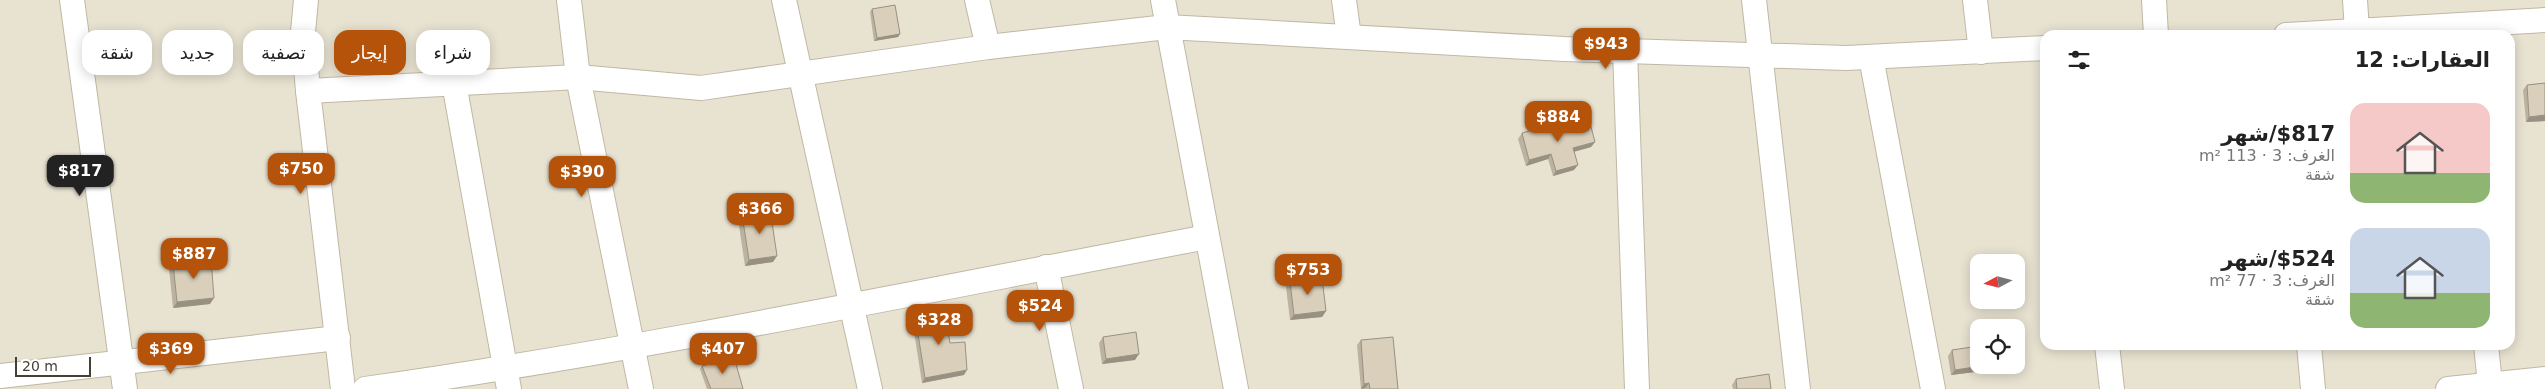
<!DOCTYPE html>
<html lang="ar">
<head>
<meta charset="utf-8">
<style>
	:root { --surface:#fff; --page:#f2f2f2; --text:#222; --muted:#767676; --accent:#b45309 }
	body { margin:0; font-family:"DejaVu Sans",Vazirmatn,sans-serif; background:var(--page); color:var(--text); direction:rtl; height:100vh; display:flex; flex-direction:column; font-size:19px; white-space:nowrap }
	* { box-sizing:border-box; margin:0 }
	p { font-size:16px; color:var(--muted) }
	.icon { flex:none; width:28px; height:28px; fill:none; stroke:currentColor; stroke-width:2; stroke-linecap:round; stroke-linejoin:round }
	.map { position:relative; flex:1; overflow:hidden; direction:ltr }
	.details { position:absolute; left:2040px; top:30px; width:475px; height:320px; display:flex; flex-direction:column; background:var(--surface); border-radius:15px; box-shadow:0 2px 12px #0003; direction:rtl }
	.details>* { flex:none }
	.top-card { position:absolute; left:15px; top:30px; width:475px; height:45px; direction:rtl; display:flex; gap:10px }
	.needle { width:32px; rotate:263deg }
	.buttons { position:absolute; left:1970px; top:254px; display:grid; gap:10px }
	.buttons a { display:grid; place-items:center; width:55px; height:55px; border-radius:10px; background:var(--surface); box-shadow:0 2px 12px #0003; font-size:25px }
	.scale { position:absolute; left:15px; bottom:12px; width:76px; box-sizing:border-box; padding-left:5px; border:2px solid #464033; border-top:0; font-size:14px; line-height:18px; white-space:nowrap; color:#464033; -webkit-text-stroke:4px #fff; paint-order:stroke }
	.price { position:absolute; translate:-50% -42px; padding:0 11px; border-radius:10px; background:var(--accent); color:#fff; font-size:16px; line-height:32px; filter:drop-shadow(0 1px 2px #0008) }
	.price::after { content:''; position:absolute; left:50%; top:30px; width:15px; height:11px; margin-left:-8px; background:inherit; clip-path:polygon(0 0,100% 0,50% 100%) }
	.price.active { background:#222; color:#fff }
	ul { padding:0; list-style:none }
	li { display:flex; align-items:center; gap:15px; height:125px; padding:0 25px }
	li span { display:grid; place-items:center; flex:none; width:140px; height:100px; border-radius:15px; color:#555 }
	li>.icon { margin-inline-start:auto }
	span .icon { width:60px; height:60px; fill:#fffc; stroke-width:1 }
	li b { font-size:21px }
	h2 { display:flex; justify-content:space-between; align-items:center; height:60px; padding:0 25px; font-size:21px }
	.chip { padding:0 18px; border-radius:15px; background:var(--surface); box-shadow:0 2px 12px #0003; font-size:18px; line-height:45px }
	.chip.active { background:var(--accent); color:#fff }
	.map>svg:first-child { display:block }
	.residential { fill:#e8e2d1; fill-rule:evenodd }
	.lines { fill:none; stroke-linecap:round; stroke-linejoin:round }
	.minor-casing { stroke:#c0b8a5; stroke-width:26 }
	.minor { stroke:#fff; stroke-width:24 }
	.wall { fill:#bbb2a0 }
	.shaded-wall { fill:#989182 }
	.building { fill:#d9cfba; stroke:#989182 }
</style>
</head>
<body>
<div class="map">
<svg width="2545" height="389" viewBox="0 0 2545 389">
	<rect width="100%" height="100%" fill="#f4f0e3"/>
	<path class="residential" d="M 0,0 L 2545,0 L 2545,389 L 0,389 ZM 2045,35 L 2510,35 L 2510,345 L 2045,345 ZM 1979,262 L 2016,262 L 2016,300 L 1979,300 ZM 1979,328 L 2016,328 L 2016,365 L 1979,365 Z"/>
	<g class="lines">
		<defs>
			<g id="minor">
				<path d="M 72,0 L 125,389"/>
				<path d="M 306,0 L 303,32 L 308,91 L 343,389"/>
				<path d="M 569,0 L 578,77 L 641,389"/>
				<path d="M 784,0 L 870,389"/>
				<path d="M 977,0 L 988,47"/>
				<path d="M 1163,0 L 1236,389"/>
				<path d="M 1344,0 L 1349,37"/>
				<path d="M 1754,0 L 1798,389"/>
				<path d="M 1975,0 L 1981,52"/>
				<path d="M 2154,0 L 2156,35"/>
				<path d="M 2355,0 L 2357,31"/>
				<path d="M 2286,35 L 2545,20"/>
				<path d="M 1625,51 L 1637,389"/>
				<path d="M 1871,57 L 1933,389"/>
				<path d="M 454,83 L 509,389"/>
				<path d="M 308,91 L 578,77 L 701,88 L 988,47 L 1167,27 L 1564,49 L 1846,58 L 2045,48"/>
				<path d="M 1046,267 L 1071,389"/>
				<path d="M 2107,345 L 2112,389"/>
				<path d="M 2309,345 L 2313,389"/>
				<path d="M 2486,345 L 2490,384"/>
				<path d="M 0,376 L 338,338"/>
				<path d="M 365,389 C 648,349 927,290 1207,237"/>
				<path d="M 2448,389 L 2545,379"/>
			</g>
		</defs>
		<use href="#minor" class="minor-casing"/>
		<use href="#minor" class="minor"/>
	</g>
	<g class="wall">
		<path d="M 872,9 L 900,34 L 898,37 L 874,41 L 870,12 Z"/>
		<path d="M 2545,83 L 2545,121 L 2526,122 L 2523,90 L 2527,85 Z"/>
		<path d="M 1571,128 L 1595,142 L 1591,147 L 1574,152 L 1574,170 L 1553,176 L 1548,159 L 1526,166 L 1518,139 L 1522,133 Z"/>
		<path d="M 742,214 L 773,262 L 745,266 L 738,219 Z"/>
		<path d="M 173,263 L 210,304 L 173,308 L 169,268 Z"/>
		<path d="M 1290,282 L 1326,311 L 1322,317 L 1290,320 L 1286,287 Z"/>
		<path d="M 915,315 L 950,343 L 964,375 L 922,383 L 912,319 Z"/>
		<path d="M 1103,337 L 1135,360 L 1102,364 L 1099,343 Z"/>
		<path d="M 1361,340 L 1398,389 L 1361,389 L 1357,345 Z"/>
		<path d="M 1952,350 L 1979,365 L 1994,365 L 1991,370 L 1951,375 L 1948,356 Z"/>
		<path d="M 702,366 L 743,389 L 707,389 L 700,369 Z"/>
		<path d="M 1736,379 L 1771,389 L 1733,389 L 1732,385 Z"/>
	</g>
	<g class="shaded-wall">
		<path d="M 900,34 L 898,37 L 874,41 L 877,38 Z"/>
		<path d="M 2545,115 L 2545,121 L 2526,122 L 2529,117 Z"/>
		<path d="M 1595,142 L 1591,147 L 1569,153 L 1573,148 Z"/>
		<path d="M 1551,154 L 1548,159 L 1526,166 L 1529,160 Z"/>
		<path d="M 1578,165 L 1574,170 L 1553,176 L 1556,171 Z"/>
		<path d="M 777,256 L 773,262 L 745,266 L 749,260 Z"/>
		<path d="M 214,298 L 210,304 L 173,308 L 177,302 Z"/>
		<path d="M 1326,311 L 1322,317 L 1290,320 L 1294,315 Z"/>
		<path d="M 1139,354 L 1135,360 L 1102,364 L 1106,359 Z"/>
		<path d="M 1988,365 L 1994,365 L 1991,370 L 1951,375 L 1955,370 Z"/>
		<path d="M 967,370 L 964,375 L 922,383 L 925,378 Z"/>
		<path d="M 1369,383 L 1365,388 L 1361,389 L 1364,384 Z"/>
	</g>
	<g class="building">
		<path d="M 895,5 L 900,34 L 877,38 L 872,9 Z"/>
		<path d="M 2545,83 L 2545,115 L 2529,117 L 2527,85 Z"/>
		<path d="M 1569,120 L 1571,128 L 1590,123 L 1595,142 L 1573,148 L 1578,165 L 1556,171 L 1551,154 L 1529,160 L 1522,133 Z"/>
		<path d="M 770,209 L 777,256 L 749,260 L 742,214 Z"/>
		<path d="M 211,259 L 214,298 L 177,302 L 173,263 Z"/>
		<path d="M 1322,278 L 1326,311 L 1294,315 L 1290,282 Z"/>
		<path d="M 944,311 L 950,343 L 965,342 L 967,370 L 925,378 L 915,315 Z"/>
		<path d="M 1136,332 L 1139,354 L 1106,359 L 1103,337 Z"/>
		<path d="M 1393,337 L 1398,389 L 1370,389 L 1369,383 L 1364,384 L 1361,340 Z"/>
		<path d="M 1979,346 L 1979,365 L 1988,365 L 1955,370 L 1952,350 Z"/>
		<path d="M 734,357 L 743,389 L 711,389 L 702,366 Z"/>
		<path d="M 1769,374 L 1771,389 L 1737,389 L 1736,379 Z"/>
	</g>
</svg>
<div class="buttons">
<a><svg class="needle" viewBox="-14 -14 28 28"><path d="M0-13l5 13h-10z" fill="#e53935"/><path d="M0 13l5-13h-10z" fill="#767676"/></svg></a>
<a><svg class="icon" aria-label="locate" viewBox="0 0 24 24"><circle cx="12" cy="12" r="6"/><path d="M12 2v4M12 18v4M2 12h4M18 12h4"/></svg></a>
</div>
<div class="scale">20 m</div>
<b class="price" style="left:1606px;top:70px">$943</b>
<b class="price" style="left:1558px;top:143px">$884</b>
<b class="price" style="left:301px;top:195px">$750</b>
<b class="price active" style="left:80px;top:197px">$817</b>
<b class="price" style="left:582px;top:198px">$390</b>
<b class="price" style="left:760px;top:235px">$366</b>
<b class="price" style="left:194px;top:280px">$887</b>
<b class="price" style="left:1308px;top:296px">$753</b>
<b class="price" style="left:1040px;top:332px">$524</b>
<b class="price" style="left:939px;top:346px">$328</b>
<b class="price" style="left:171px;top:375px">$369</b>
<b class="price" style="left:723px;top:375px">$407</b>
<div class="top-card">
<a class="chip">شراء</a>
<a class="chip active">إيجار</a>
<a class="chip">تصفية</a>
<a class="chip">جديد</a>
<a class="chip">شقة</a>
</div>
<section class="details">
<h2>العقارات: 12<svg class="icon" aria-label="filters" viewBox="0 0 24 24"><path d="M4 7h16M4 17h16"/><circle cx="9" cy="7" r="2"/><circle cx="15" cy="17" r="2"/></svg></h2>
<ul>
<li><span style="background:linear-gradient(#f6c9c9 70%,#8fb573 0)"><svg class="icon" aria-label="home" viewBox="0 0 24 24"><path d="M3 11l9-7 9 7M6 9v11h12V9"/></svg></span><div><b>$817/شهر</b><p>الغرف: 3 · 113 m²</p><p>شقة</p></div></li>
<li><span style="background:linear-gradient(#c9d6e8 65%,#8fb573 0)"><svg class="icon" aria-label="home" viewBox="0 0 24 24"><path d="M3 11l9-7 9 7M6 9v11h12V9"/></svg></span><div><b>$524/شهر</b><p>الغرف: 3 · 77 m²</p><p>شقة</p></div></li>
</ul>
</section>
</div>
</body>
</html>
